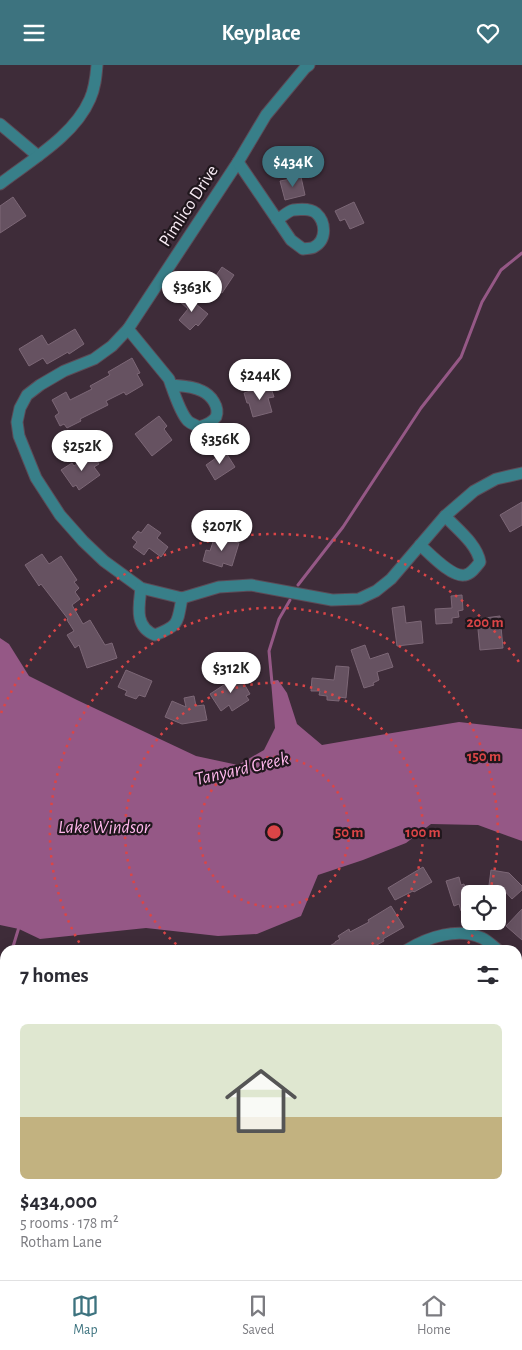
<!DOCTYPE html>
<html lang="en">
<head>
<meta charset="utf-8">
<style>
	:root { --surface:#fff; --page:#f7f7f7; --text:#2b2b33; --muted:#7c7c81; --line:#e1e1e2; --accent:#3d737f }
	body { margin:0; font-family:"Alegreya Sans",sans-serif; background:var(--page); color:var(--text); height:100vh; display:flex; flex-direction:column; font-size:19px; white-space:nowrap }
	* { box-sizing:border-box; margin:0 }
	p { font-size:16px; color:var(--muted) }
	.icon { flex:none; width:28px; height:28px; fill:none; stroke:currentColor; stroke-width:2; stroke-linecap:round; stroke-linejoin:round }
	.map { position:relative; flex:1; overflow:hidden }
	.details { position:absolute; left:0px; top:880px; width:522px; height:335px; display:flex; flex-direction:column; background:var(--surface); border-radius:15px 15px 0 0; box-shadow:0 2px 12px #0003 }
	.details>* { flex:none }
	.fabs { position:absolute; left:461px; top:820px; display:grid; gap:10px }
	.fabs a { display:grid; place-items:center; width:45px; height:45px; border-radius:8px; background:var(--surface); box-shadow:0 2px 12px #0003; font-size:25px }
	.price { position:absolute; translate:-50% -42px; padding:0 11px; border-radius:18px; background:#fff; color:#222; font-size:16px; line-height:32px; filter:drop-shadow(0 1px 2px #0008) }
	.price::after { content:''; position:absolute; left:50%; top:30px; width:15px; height:11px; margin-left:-8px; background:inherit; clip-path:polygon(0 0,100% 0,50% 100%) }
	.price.selected { background:var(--accent); color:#fff }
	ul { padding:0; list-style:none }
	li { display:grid; align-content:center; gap:10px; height:265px; padding:0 20px }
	li span { display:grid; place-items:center; height:155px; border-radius:8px; color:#555 }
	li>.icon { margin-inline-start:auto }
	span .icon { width:90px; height:90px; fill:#fffc; stroke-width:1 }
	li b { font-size:21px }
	h2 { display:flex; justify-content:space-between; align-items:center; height:60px; padding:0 20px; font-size:21px }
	header { display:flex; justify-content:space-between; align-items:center; height:65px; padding:0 20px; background:var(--accent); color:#fff; font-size:22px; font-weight:700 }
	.menu { display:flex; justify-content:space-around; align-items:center; height:70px; border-top:1px solid var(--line); background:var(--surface); font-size:14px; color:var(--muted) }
	.menu a { display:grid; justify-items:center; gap:2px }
	.menu .selected { color:var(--accent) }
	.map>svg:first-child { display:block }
	.water { fill:#955886 }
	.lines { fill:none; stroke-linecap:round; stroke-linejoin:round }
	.stream { stroke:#955886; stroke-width:3 }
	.building { fill:#665261; stroke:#7c6776 }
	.minor-casing { stroke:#5c4b57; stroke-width:13 }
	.path { stroke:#8e7e89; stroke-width:2; stroke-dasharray:1 4; stroke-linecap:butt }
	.minor { stroke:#387f89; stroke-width:11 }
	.ring { fill:none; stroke:#db4547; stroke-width:2.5; stroke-dasharray:2.5 5 }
	.labels { text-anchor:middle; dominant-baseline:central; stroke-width:4.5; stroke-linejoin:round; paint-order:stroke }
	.street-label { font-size:18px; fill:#f9ecf5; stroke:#20171d }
	.water-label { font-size:19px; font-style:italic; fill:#fdb6ea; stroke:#20171d }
	.centre { fill:#db4547; stroke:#20171d; stroke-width:2.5 }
	.ring-label { font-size:15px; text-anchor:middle; font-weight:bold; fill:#db4547; stroke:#20171d; stroke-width:4.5; stroke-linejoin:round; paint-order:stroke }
</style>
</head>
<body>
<header><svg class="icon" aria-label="menu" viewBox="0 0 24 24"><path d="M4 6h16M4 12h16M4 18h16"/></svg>Keyplace<svg class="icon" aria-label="heart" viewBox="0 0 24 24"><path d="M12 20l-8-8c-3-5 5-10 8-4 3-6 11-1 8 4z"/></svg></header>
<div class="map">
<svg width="522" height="1215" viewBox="0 0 522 1215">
	<rect width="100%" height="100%" fill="#3e2c39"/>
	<path class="water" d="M 0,573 L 9,579 L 29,611 L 77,635 L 196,691 L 238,700 L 264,685 L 275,663 L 271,616 L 278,615 L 287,628 L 297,659 L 322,680 L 380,670 L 459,657 L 522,664 L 522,776 L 478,760 L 431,759 L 406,778 L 363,795 L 318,810 L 301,851 L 257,869 L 218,871 L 146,863 L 40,874 L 19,864 L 0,860 Z"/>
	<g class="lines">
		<g class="stream">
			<path d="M 298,520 L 343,462 L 421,343 L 461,292 L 482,237 L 501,205 L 522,188"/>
			<path d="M 272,618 L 269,586 L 279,554 L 290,535"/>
			<path d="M 12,885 L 19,862"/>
			<path d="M 0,927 L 5,909"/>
		</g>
	</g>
	<g class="building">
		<path d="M 301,112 L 305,130 L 285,135 L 280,116 Z"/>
		<path d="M 13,132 L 26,151 L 0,168 L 0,141 Z"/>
		<path d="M 354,137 L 364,158 L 350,164 L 345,154 L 340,156 L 335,146 Z"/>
		<path d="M 222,202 L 234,210 L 222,228 L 210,219 Z"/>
		<path d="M 184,229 L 208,249 L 198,261 L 196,259 L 190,265 L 179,255 L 188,244 L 178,235 Z"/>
		<path d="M 75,264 L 84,279 L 69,289 L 68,287 L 47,299 L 43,293 L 29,301 L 19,284 L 42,270 L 48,280 Z"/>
		<path d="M 132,293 L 140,308 L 137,309 L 143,320 L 126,330 L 124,327 L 106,336 L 108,340 L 80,354 L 81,356 L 67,363 L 64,359 L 60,361 L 55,351 L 59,348 L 52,335 L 66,327 L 70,335 L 92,324 L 90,321 L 110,310 L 108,307 Z"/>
		<path d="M 270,320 L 274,332 L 268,333 L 272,347 L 253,352 L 249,338 L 247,338 L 244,328 Z"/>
		<path d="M 159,351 L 167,361 L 164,364 L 172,375 L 152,391 L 135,369 Z"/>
		<path d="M 223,383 L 235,402 L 215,415 L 206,400 L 216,393 L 214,389 Z"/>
		<path d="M 92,388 L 99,399 L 94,402 L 100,410 L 79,425 L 76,420 L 73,422 L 61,405 L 72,398 L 74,401 Z"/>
		<path d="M 522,437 L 522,460 L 510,467 L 500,450 Z"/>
		<path d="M 148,459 L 161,468 L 157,473 L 168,482 L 161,492 L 149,483 L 144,490 L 133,482 L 137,477 L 132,473 L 138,466 L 141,468 Z"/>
		<path d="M 215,471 L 239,478 L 232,501 L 223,498 L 222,502 L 203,496 L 206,485 L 210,486 Z"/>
		<path d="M 42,489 L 49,499 L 61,491 L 77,515 L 74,517 L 79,523 L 75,527 L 80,534 L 72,540 L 83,559 L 90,555 L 105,580 L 112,578 L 117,593 L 87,603 L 79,580 L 75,583 L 67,570 L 74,566 L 67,555 L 68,554 L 41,519 L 39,521 L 25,500 Z"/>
		<path d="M 462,530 L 463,545 L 458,546 L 459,552 L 452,553 L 452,558 L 436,559 L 435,544 L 452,543 L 451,531 Z"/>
		<path d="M 404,541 L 406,558 L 421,556 L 423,578 L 397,581 L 392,543 Z"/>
		<path d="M 500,551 L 503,583 L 480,585 L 477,554 Z"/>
		<path d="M 365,580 L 370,594 L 388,588 L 393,602 L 377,607 L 379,615 L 373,618 L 374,620 L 364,623 L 351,585 Z"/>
		<path d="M 336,601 L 349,602 L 346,633 L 339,632 L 339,636 L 327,635 L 327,631 L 319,630 L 320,626 L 311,626 L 312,613 L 334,615 Z"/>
		<path d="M 126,605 L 152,616 L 145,632 L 139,630 L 136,634 L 125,630 L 127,626 L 118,622 Z"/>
		<path d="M 239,610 L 250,629 L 246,631 L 249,635 L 232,646 L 229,640 L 221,646 L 210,629 Z"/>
		<path d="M 194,631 L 196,641 L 204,640 L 207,655 L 182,659 L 165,652 L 172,636 L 186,642 L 184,633 Z"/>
		<path d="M 423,802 L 432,817 L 414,827 L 413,826 L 395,835 L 388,823 Z"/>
		<path d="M 491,805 L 509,808 L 522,821 L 522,825 L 512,834 L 501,822 L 489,820 Z"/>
		<path d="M 459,812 L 461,820 L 464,819 L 470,839 L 470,844 L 461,846 L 459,839 L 454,841 L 446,816 Z"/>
		<path d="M 391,841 L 404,862 L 383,874 L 384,876 L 368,885 L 322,885 L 335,878 L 335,877 L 340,874 L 338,871 L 349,864 L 350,867 L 369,857 L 368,855 Z"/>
		<path d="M 522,844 L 522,875 L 506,861 Z"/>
	</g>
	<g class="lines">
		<defs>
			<g id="minor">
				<path d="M 309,0 L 305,3 L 266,50 L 238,97 L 128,264 L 112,281 L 94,294 L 64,306 L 40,320 L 27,330 L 20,343 L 17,357 L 19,371 L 36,413 L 60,450 L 83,476 L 104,496 L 141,523 L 182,533 L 219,522 L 251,520 L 332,535 L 359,534 L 376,526 L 391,514 L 445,451 L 474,426 L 496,414 L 522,408"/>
				<path d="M 0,59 L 38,91"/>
				<path d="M 238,97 L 291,175 L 303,184 C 306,183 311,184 314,182 C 327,175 326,157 316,148 C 311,144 300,144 293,145 C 288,146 282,152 277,155"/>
				<path d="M 0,119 C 31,95 74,71 90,34 C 95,23 96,12 97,0"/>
				<path d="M 128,264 L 169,314 C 173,325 180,348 188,356 C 191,359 196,360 199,362 C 205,360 212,358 216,352 C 220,342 211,330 202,326 C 193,321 182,321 171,320"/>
				<path d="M 420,480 C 430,489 452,513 465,510 C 471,509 476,502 480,497 C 477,479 457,464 445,451"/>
				<path d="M 141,523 C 139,541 134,562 155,570 C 180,560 177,558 182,533"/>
				<path d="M 407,885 C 428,872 458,862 482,873 C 488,876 493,881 498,885"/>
				<path d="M 518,938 L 522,960"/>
				<path d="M 518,996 L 522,996"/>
				<path d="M 0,1104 L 5,1104"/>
				<path d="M 288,1210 L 288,1215"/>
				<path d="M 66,1215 L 68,1210"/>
				<path d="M 366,1215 L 376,1210"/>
			</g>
		</defs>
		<use href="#minor" class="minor-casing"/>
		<path class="path" d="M 518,1023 L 522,1022"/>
		<use href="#minor" class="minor"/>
	</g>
	<g class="ring">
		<circle cx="274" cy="767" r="75"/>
		<path d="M182 884A149 149 0 1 1 366 884"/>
		<path d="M479 856A224 224 0 0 1 465 884M83 884A224 224 0 1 1 489 829"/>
		<path d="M1 648A298 298 0 0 1 521 600"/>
	</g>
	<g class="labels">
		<g class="street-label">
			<text transform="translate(189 141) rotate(-57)">Pimlico Drive</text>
		</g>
		<g class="water-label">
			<text transform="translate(242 704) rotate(-13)">Tanyard Creek</text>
			<text x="104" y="762">Lake Windsor</text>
		</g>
	</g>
	<circle cx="274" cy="767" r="8" class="centre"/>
	<g class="ring-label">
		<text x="485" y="562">200 m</text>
		<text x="484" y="696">150 m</text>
		<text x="349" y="772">50 m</text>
		<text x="423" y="772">100 m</text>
	</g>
</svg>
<div class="fabs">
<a><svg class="icon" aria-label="locate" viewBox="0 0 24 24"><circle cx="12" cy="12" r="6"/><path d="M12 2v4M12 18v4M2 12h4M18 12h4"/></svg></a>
</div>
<b class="price selected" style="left:293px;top:123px">$434K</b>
<b class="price" style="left:192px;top:248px">$363K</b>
<b class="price" style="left:260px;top:336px">$244K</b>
<b class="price" style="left:220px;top:400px">$356K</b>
<b class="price" style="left:82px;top:407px">$252K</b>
<b class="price" style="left:222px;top:487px">$207K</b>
<b class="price" style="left:231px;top:629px">$312K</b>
<section class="details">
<h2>7 homes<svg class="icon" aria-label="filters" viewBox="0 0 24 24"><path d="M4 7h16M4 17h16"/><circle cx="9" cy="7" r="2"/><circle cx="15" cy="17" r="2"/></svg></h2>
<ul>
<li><span style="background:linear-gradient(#dfe7d0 60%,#c2b280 0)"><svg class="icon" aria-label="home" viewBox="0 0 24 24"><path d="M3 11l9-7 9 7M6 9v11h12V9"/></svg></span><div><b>$434,000</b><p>5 rooms · 178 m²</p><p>Rotham Lane</p></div></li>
</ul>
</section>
</div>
<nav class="menu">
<a class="selected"><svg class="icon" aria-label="map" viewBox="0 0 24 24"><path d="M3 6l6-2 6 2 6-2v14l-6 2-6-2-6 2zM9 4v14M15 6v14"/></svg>Map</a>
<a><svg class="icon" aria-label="saved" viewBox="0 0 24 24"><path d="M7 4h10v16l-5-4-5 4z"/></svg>Saved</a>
<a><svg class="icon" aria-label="home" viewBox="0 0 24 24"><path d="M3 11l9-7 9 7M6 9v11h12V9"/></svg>Home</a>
</nav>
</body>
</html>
